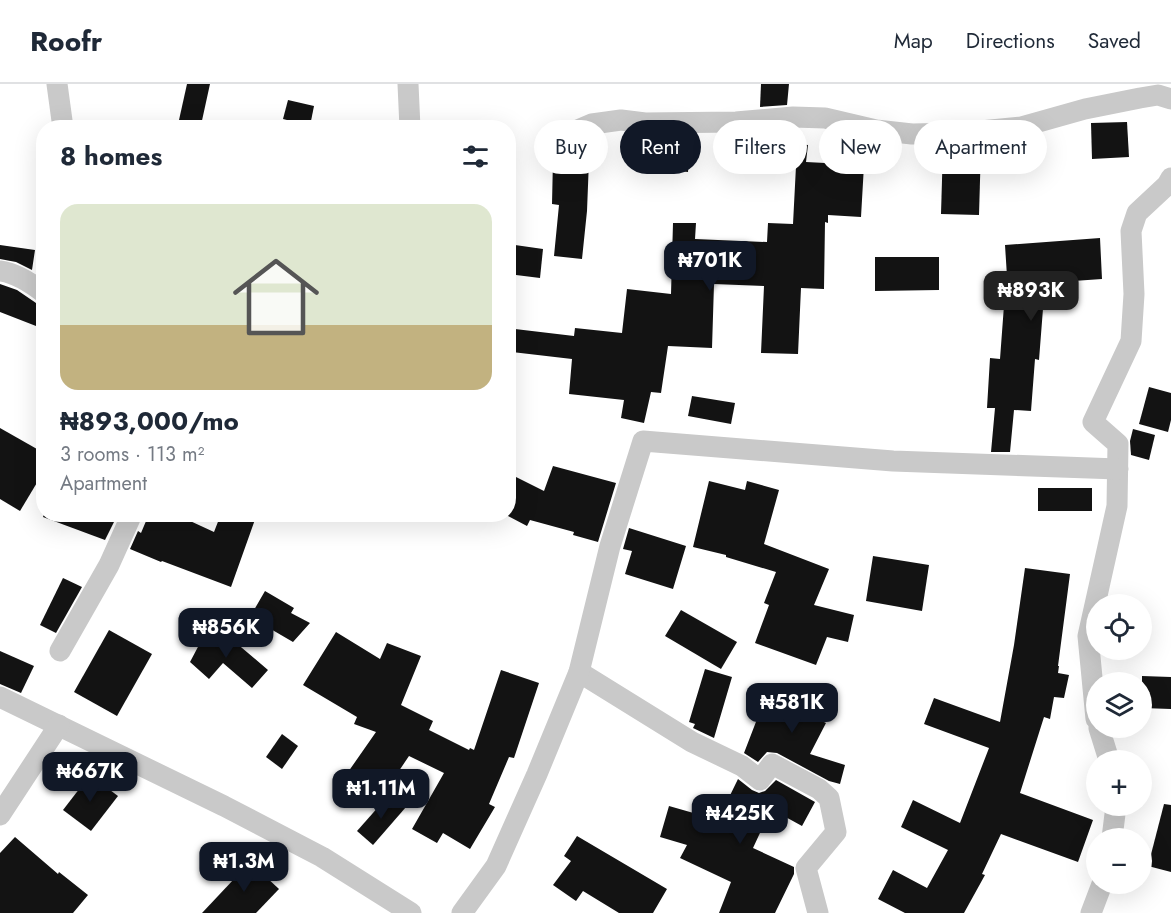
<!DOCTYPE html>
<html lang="en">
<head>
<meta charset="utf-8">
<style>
	:root { --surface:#fff; --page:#f6f6f7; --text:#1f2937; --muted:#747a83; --line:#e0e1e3; --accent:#111827 }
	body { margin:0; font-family:Jost,sans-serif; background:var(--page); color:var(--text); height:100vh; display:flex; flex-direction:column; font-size:22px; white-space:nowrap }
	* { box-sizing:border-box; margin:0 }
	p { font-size:20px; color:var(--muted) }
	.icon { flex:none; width:33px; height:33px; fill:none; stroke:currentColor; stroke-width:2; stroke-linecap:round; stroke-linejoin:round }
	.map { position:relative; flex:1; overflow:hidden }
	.sheet { position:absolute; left:36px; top:36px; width:480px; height:402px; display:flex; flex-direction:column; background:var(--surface); border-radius:24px; box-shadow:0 6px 24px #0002 }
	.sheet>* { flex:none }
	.hud { position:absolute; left:534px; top:36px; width:546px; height:54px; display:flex; gap:12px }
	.controls { position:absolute; left:1086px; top:510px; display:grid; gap:12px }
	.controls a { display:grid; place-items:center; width:66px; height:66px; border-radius:50%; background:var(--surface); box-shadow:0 6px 24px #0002; font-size:30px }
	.price { position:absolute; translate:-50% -51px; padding:0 14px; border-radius:12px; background:var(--accent); color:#fff; font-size:20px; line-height:39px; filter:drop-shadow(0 2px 3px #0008) }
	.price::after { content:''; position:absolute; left:50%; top:36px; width:18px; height:14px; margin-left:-9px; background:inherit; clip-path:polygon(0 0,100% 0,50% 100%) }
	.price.current { background:#222; color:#fff }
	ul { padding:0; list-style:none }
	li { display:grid; align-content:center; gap:12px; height:318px; padding:0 24px }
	li span { display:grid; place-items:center; height:186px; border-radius:18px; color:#555 }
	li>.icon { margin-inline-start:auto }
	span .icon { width:108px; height:108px; fill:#fffc; stroke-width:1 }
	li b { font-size:26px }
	h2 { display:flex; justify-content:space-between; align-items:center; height:72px; padding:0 24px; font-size:26px }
	.chip { padding:0 21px; border-radius:27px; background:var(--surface); box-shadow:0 6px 24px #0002; font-size:21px; line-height:54px }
	.chip.current { background:var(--accent); color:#fff }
	header { display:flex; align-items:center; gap:36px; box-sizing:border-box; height:84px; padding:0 30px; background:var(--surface); border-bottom:2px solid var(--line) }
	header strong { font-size:28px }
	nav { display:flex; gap:33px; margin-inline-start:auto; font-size:21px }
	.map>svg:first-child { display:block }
	.building { fill:#131313 }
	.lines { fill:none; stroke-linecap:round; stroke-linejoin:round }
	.minor { stroke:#c9c9c9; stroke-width:21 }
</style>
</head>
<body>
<header>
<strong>Roofr</strong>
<nav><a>Map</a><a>Directions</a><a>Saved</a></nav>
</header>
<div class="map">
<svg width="1171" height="829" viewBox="0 0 1171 829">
	<rect width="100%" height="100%" fill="#fff"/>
	<g class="building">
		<path d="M 187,0 L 210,0 L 201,41 L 179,36 Z"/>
		<path d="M 761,0 L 789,0 L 787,21 L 760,23 Z"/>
		<path d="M 288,16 L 314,22 L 310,42 L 283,35 Z"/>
		<path d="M 1127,38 L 1129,73 L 1092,75 L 1091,39 Z"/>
		<path d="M 660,58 L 690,61 L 688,88 L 658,85 Z"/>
		<path d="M 781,58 L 808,61 L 806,78 L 864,81 L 861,133 L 828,131 L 828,139 L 825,138 L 824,205 L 801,204 L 798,270 L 761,269 L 764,202 L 714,200 L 712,264 L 668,262 L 661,309 L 651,308 L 644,339 L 621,334 L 624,316 L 569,310 L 572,275 L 512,268 L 515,245 L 574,252 L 575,244 L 622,249 L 627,205 L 671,210 L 673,139 L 696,139 L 695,155 L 767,158 L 768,139 L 793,140 L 796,82 L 779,81 Z"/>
		<path d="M 943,62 L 981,62 L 979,131 L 941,130 Z"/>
		<path d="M 553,75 L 589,76 L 587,127 L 582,175 L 554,172 L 559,121 L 552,120 Z"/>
		<path d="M 1100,154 L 1102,195 L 1045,199 L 1039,276 L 1035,275 L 1031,327 L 1014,326 L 1010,368 L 991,368 L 995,324 L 987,324 L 990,274 L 1000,275 L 1005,208 L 1008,208 L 1005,161 Z"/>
		<path d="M 508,160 L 543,165 L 540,194 L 508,190 Z"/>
		<path d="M 0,161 L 35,166 L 32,186 L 16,178 L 0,175 Z"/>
		<path d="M 875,173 L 939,173 L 939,206 L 875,207 Z"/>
		<path d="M 0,200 L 17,206 L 36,219 L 44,222 L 36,242 L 0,228 Z"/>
		<path d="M 1149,303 L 1171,309 L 1171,336 L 1168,348 L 1139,340 Z"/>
		<path d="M 692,312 L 735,319 L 731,340 L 688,332 Z"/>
		<path d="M 0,344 L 44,369 L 44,387 L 20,427 L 0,415 Z"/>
		<path d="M 1133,345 L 1155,351 L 1149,376 L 1131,371 L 1130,357 Z"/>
		<path d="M 553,382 L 616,399 L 598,458 L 573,451 L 574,448 L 530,436 L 527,442 L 508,432 L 508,389 L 544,407 Z"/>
		<path d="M 709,397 L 745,406 L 747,397 L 779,406 L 764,460 L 829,485 L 814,521 L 854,531 L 848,558 L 827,553 L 816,581 L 755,559 L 769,521 L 764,519 L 776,488 L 726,473 L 726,471 L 693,463 Z"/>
		<rect x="1038" y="404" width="54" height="23"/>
		<path d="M 44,430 L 103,430 L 115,436 L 105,456 L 43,433 Z"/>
		<path d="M 149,430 L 175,430 L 214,448 L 221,430 L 257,430 L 231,503 L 162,477 L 161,478 L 130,465 L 138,447 L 141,449 Z"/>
		<path d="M 629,444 L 686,462 L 673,505 L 625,490 L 632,467 L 623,465 Z"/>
		<path d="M 873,472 L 929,481 L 922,527 L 866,517 Z"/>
		<path d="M 1025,484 L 1070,490 L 1058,582 L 1059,582 L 1058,589 L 1069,591 L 1064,614 L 1054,613 L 1050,635 L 1044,633 L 1020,709 L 1093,736 L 1078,778 L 1001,750 L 982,790 L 985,791 L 964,829 L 905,829 L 878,815 L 893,786 L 927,804 L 948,766 L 901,743 L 913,716 L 960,739 L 989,664 L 924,640 L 934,614 L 1000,638 L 1014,561 Z"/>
		<path d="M 63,494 L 82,503 L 56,549 L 40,541 Z"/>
		<path d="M 265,507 L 294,524 L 291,529 L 310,539 L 293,558 L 250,533 Z"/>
		<path d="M 681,526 L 737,558 L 721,585 L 665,552 Z"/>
		<path d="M 209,542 L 232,563 L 235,558 L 268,586 L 252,604 L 223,579 L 209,595 L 190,578 Z"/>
		<path d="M 109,546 L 152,570 L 117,632 L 74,608 Z"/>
		<path d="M 336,548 L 380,575 L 387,559 L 421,572 L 401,621 L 433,637 L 429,646 L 469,666 L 470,664 L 474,666 L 501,586 L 539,599 L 514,674 L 509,673 L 489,720 L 495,723 L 470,765 L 443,749 L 437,759 L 412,745 L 444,689 L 409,672 L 380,715 L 346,691 L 376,648 L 354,640 L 357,633 L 303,601 Z"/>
		<path d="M 0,567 L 34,582 L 21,609 L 0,600 Z"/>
		<path d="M 705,585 L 732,593 L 714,654 L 693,644 L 695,640 L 689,638 Z"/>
		<path d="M 1142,592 L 1171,593 L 1171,625 L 1142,624 Z"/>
		<path d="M 769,604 L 823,620 L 818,635 L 826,639 L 810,670 L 845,681 L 840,700 L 829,697 L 777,669 L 767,668 L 758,678 L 744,669 Z"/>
		<path d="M 282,650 L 298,662 L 282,685 L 266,673 Z"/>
		<path d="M 90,691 L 118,712 L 91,747 L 63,726 Z"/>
		<path d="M 738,695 L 752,706 L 759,709 L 765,707 L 776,696 L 815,718 L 802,742 L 771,725 L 753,764 L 794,783 L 794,790 L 775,829 L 719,829 L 731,798 L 680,774 L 687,761 L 660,753 L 669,722 L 718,736 Z"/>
		<path d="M 388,712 L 406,723 L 373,761 L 357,747 Z"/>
		<path d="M 1164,720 L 1171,721 L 1171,788 L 1148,782 Z"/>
		<path d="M 577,752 L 667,805 L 653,829 L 619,829 L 583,807 L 576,817 L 553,801 L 571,777 L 564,772 Z"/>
		<path d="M 15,753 L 58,790 L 59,788 L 88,811 L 73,829 L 0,829 L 0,769 Z"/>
		<path d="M 250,778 L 279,805 L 256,829 L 202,829 Z"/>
	</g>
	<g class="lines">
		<g class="minor">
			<path d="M 57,0 L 63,44"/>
			<path d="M 408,0 L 410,44"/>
			<path d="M 561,50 L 571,49 L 592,40 L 621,36 L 645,39 L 736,38 L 793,33 L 825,34 L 876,46 L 912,50 L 960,49 L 1021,43 L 1085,25 L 1140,14 L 1158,11 L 1171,15"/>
			<path d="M 0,187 C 16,189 31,199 44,209"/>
			<path d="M 60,567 L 109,481 L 132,430"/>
			<path d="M 579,588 L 692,658 L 742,682 L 760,696 L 772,680 L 819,705 L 829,714 L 836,748 L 806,784 L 818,829"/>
			<path d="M 0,613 L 224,722 L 322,773 L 411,829"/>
			<path d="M 1096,635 L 1088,552 L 1117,422 L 1118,360 L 1093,338 L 1131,257 L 1134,210 L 1131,147 L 1137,129 L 1167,101 L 1171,94"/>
			<path d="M 1099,644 L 1109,676"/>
			<path d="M 0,731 L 59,641"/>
			<path d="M 1112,754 L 1116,722"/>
			<path d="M 462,829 L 496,782 L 537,690 L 579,588 L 610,462 L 643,357 L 893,377 L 1118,385"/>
			<path d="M 1091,829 L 1102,800"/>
		</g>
	</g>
</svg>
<div class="controls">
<a><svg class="icon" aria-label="locate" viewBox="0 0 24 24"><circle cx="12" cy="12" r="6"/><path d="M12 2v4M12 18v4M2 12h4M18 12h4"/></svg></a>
<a><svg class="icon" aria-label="layers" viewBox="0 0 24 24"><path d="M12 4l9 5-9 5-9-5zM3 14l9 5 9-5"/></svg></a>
<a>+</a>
<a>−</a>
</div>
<b class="price" style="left:710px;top:208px">₦701K</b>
<b class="price current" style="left:1031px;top:238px">₦893K</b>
<b class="price" style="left:226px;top:575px">₦856K</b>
<b class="price" style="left:792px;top:650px">₦581K</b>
<b class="price" style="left:90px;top:719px">₦667K</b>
<b class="price" style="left:381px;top:736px">₦1.11M</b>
<b class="price" style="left:740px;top:761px">₦425K</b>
<b class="price" style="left:244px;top:809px">₦1.3M</b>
<div class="hud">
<a class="chip">Buy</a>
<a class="chip current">Rent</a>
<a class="chip">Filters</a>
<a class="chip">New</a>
<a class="chip">Apartment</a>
</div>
<section class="sheet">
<h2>8 homes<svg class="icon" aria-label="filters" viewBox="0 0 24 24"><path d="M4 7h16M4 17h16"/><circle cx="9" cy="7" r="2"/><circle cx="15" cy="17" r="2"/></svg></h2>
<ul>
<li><span style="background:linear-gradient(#dfe7d0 65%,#c2b280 0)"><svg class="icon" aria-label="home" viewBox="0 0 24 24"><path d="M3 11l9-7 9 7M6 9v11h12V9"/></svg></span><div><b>₦893,000/mo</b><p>3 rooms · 113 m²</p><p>Apartment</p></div></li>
</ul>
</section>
</div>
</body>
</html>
